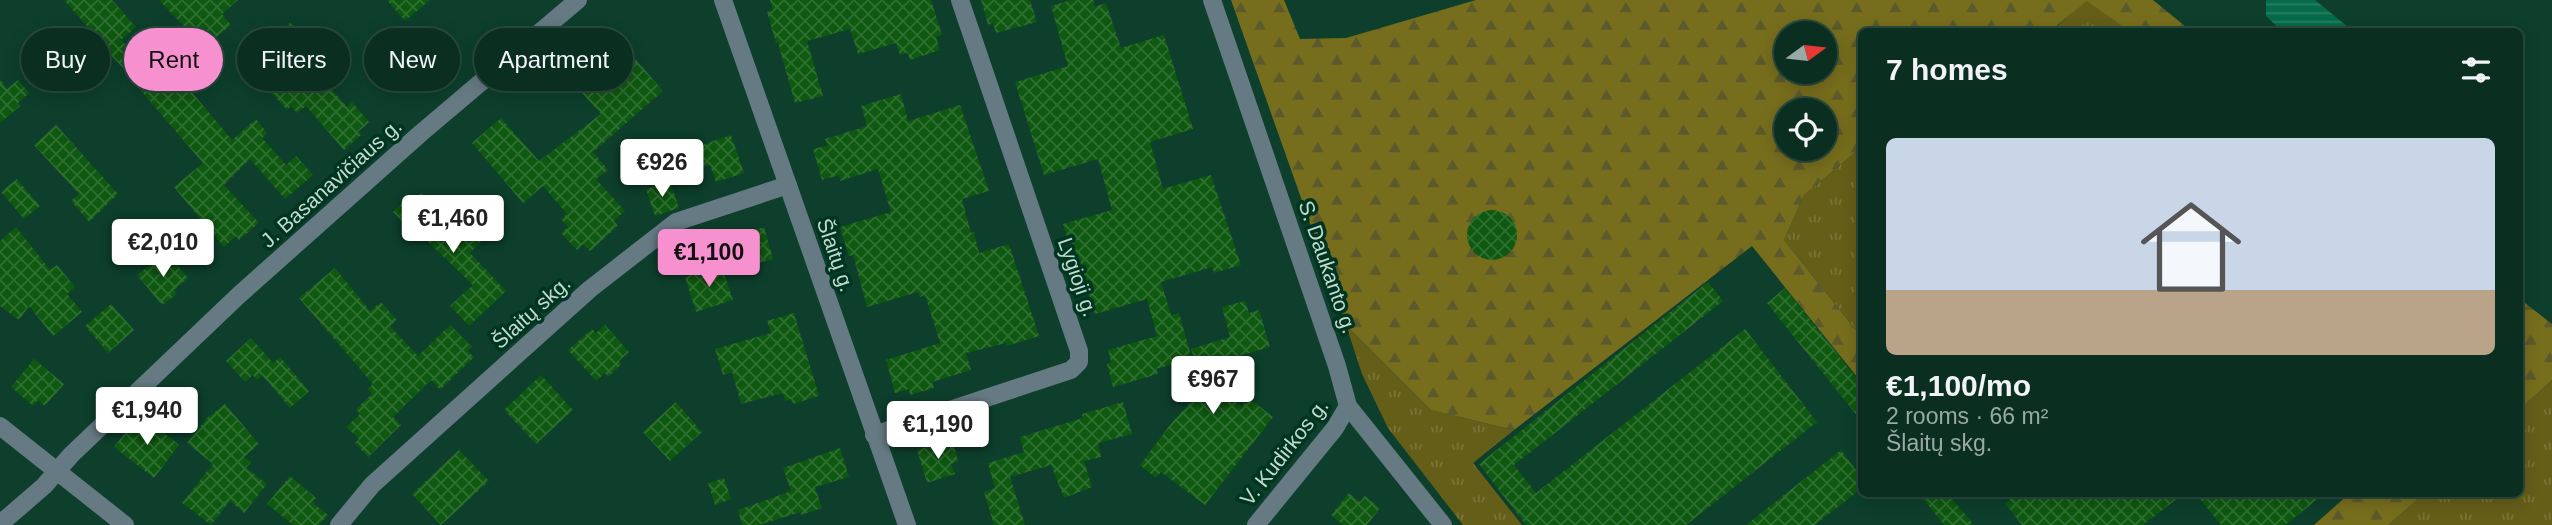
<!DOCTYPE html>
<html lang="en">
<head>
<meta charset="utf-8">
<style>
	:root { --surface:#0a2f21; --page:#183b2e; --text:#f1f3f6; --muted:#99a9a5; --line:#2a4a3f; --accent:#f690cf }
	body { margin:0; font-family:Helvetica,sans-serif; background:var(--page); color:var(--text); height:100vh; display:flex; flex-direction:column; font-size:26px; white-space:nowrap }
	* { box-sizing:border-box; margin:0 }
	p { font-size:23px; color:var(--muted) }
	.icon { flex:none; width:38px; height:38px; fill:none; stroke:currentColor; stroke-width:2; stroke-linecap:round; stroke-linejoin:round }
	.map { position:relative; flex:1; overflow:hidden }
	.panel { position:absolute; left:1858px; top:28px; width:665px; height:469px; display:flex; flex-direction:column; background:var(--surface); border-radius:10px; box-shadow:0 4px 18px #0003,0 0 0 2px var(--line) }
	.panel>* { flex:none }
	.guide { position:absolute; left:21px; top:28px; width:665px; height:63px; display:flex; gap:14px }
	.needle { width:46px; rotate:75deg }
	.controls { position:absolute; left:1774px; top:21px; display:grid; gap:14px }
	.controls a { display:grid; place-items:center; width:63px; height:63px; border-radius:50%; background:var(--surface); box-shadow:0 4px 18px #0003,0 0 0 2px var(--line); font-size:35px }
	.price { position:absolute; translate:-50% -60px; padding:0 16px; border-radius:7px; background:#fff; color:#222; font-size:23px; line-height:46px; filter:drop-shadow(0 2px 4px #0008) }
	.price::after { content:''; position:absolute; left:50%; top:42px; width:21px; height:16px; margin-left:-10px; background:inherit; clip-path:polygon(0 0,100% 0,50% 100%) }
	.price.on { background:var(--accent); color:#111 }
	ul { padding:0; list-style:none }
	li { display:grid; align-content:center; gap:14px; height:371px; padding:0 28px }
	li+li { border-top:2px solid var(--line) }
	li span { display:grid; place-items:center; height:217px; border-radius:10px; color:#555 }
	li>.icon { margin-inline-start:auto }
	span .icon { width:126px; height:126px; fill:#fffc; stroke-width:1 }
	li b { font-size:30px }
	h2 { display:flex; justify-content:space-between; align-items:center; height:84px; padding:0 28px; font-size:30px }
	.pill { padding:0 24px; border-radius:32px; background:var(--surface); box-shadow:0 4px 18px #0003,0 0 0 2px var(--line); font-size:24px; line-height:63px }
	.pill.on { background:var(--accent); color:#111 }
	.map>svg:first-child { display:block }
	.grass { fill:url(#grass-tufts) }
	.forest { fill:url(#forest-firs); fill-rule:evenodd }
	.water { fill:url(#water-rules) }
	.building { fill:url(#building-cross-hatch) }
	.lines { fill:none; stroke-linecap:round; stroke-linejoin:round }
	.minor { stroke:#657a83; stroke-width:18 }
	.labels { text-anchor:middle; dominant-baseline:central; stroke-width:7; stroke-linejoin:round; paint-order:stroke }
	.street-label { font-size:21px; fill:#c3dbcf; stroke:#003522 }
</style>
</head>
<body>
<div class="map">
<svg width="2552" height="525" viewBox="0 0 2552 525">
	<defs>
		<pattern id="grass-tufts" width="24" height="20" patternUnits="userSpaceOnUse" patternTransform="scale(1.75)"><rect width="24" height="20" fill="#655e19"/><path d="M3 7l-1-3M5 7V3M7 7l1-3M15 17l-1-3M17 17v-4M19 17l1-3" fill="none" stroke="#797439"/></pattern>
		<pattern id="forest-firs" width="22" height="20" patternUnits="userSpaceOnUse" patternTransform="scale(1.75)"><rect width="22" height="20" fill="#776e1d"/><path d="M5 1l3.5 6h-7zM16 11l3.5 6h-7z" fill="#5c5a2c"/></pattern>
		<pattern id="water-rules" width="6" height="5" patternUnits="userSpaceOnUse" patternTransform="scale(1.75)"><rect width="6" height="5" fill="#056b4a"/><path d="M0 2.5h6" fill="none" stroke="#288063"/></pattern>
		<pattern id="building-cross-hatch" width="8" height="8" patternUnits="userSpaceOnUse" patternTransform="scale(1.75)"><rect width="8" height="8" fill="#0e5810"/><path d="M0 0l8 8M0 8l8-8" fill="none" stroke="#2f6f32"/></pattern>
	</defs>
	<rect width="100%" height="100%" fill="#0d3f2c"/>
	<g class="grass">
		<path d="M 2087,0 L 2129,31 L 2050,32 Z"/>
		<path d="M 1862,147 L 1862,338 L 1784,240 L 1804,195 Z"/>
		<path d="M 1346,325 L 1431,410 L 1514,430 L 1473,463 L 1522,525 L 1463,525 L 1388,428 L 1362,374 Z"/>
		<path d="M 2552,380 L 2552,525 L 2388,525 L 2424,494 L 2520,494 L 2520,409 Z"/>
	</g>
	<g class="forest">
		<path d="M 1231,0 L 1284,0 L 1300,39 L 1346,38 L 1476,0 L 2153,0 L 2191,31 L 2129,31 L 2087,1 L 2050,31 L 1862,32 L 1862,147 L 1804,195 L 1784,240 L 1862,338 L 1862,383 L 1752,246 L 1514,430 L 1431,410 L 1346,325 ZM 1787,33 L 1825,33 L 1825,72 L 1787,72 ZM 1787,110 L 1825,110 L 1825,149 L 1787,149 Z"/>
		<path d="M 2520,299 L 2552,324 L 2552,380 L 2520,409 L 2520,342 L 2524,338 L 2520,334 Z"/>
		<path d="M 2349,494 L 2424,494 L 2388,525 L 2314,525 Z"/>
	</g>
	<path class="water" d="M 2266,0 L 2315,0 L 2353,31 L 2282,31 L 2266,16 Z"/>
	<g class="building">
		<path d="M 64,0 L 112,0 L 136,27 L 121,40 L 144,67 L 150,62 L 157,70 L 188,44 L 185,41 L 192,35 L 159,0 L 238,0 L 222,14 L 231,25 L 210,42 L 219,53 L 184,83 L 232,140 L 256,119 L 267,133 L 262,138 L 286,165 L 296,156 L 313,175 L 285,199 L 250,159 L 224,185 L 259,223 L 239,240 L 236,236 L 224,247 L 174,187 L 203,163 L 136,85 L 138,84 L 91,34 L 93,33 Z"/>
		<path d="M 387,0 L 430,0 L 405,21 Z"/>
		<path d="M 770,0 L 931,0 L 942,35 L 936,37 L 940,50 L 910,60 L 908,53 L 900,55 L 896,43 L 858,54 L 850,29 L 807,41 L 823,96 L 795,103 L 778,43 L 776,43 L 767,12 L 773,10 Z"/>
		<path d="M 981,0 L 1030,0 L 1037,22 L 996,33 L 993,23 L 988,25 Z"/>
		<path d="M 1071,0 L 1093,0 L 1095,7 L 1106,3 L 1121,48 L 1164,35 L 1193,129 L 1150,142 L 1163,189 L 1211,175 L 1241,265 L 1214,273 L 1212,267 L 1161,282 L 1171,315 L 1179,313 L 1192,359 L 1156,369 L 1158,374 L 1113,387 L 1107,364 L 1111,362 L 1108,350 L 1157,336 L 1147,299 L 1095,314 L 1078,257 L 1073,258 L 1063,224 L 1112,210 L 1098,159 L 1044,175 L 1015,82 L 1068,66 L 1051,6 Z"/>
		<path d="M 290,23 L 311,46 L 302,55 L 347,107 L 352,102 L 369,122 L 358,132 L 361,135 L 344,150 L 306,106 L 297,113 L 291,106 L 287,110 L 265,86 L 277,76 L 263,61 L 271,53 L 265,46 Z"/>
		<path d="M 612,32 L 663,91 L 593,152 L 608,170 L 596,179 L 625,211 L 614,221 L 618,226 L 590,251 L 583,244 L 577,250 L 561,233 L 568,227 L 561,219 L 567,214 L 543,186 L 523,203 L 472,143 L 501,118 L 539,161 L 601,114 L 565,74 Z"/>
		<path d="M 0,79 L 7,89 L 18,80 L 29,93 L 18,103 L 20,106 L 0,123 Z"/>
		<path d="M 901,94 L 908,121 L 960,105 L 989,191 L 962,199 L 971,233 L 974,232 L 979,253 L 1009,244 L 1039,336 L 1007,346 L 1006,343 L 966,353 L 971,370 L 932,382 L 934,388 L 910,395 L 909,389 L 895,393 L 886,360 L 940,343 L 925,295 L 920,297 L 918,292 L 867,307 L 853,255 L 849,256 L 840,227 L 891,212 L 878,169 L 840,181 L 839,175 L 822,180 L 813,149 L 828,145 L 825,139 L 867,126 L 861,106 Z"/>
		<path d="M 56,125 L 118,194 L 89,222 L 71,201 L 79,194 L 34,145 Z"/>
		<path d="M 731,135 L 744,173 L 716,182 L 710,165 L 700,168 L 693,148 Z"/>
		<path d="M 17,179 L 40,206 L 24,219 L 1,192 Z"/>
		<path d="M 670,182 L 679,208 L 655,216 L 646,189 Z"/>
		<path d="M 421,193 L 460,234 L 466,227 L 481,241 L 470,253 L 506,291 L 469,326 L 450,306 L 473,285 L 424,238 L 422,241 L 393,212 L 409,196 L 413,201 Z"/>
		<circle cx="1492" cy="235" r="25"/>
		<path d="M 16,227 L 50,270 L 57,265 L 75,287 L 67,294 L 82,312 L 53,336 L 29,306 L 19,320 L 0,306 L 0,241 Z"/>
		<path d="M 764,227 L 773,259 L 741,268 L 736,252 L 743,249 L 739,235 Z"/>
		<path d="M 160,256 L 166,263 L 171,258 L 188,278 L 174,290 L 177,294 L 162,305 L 137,275 Z"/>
		<path d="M 721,265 L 733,300 L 696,312 L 685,277 Z"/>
		<path d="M 335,268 L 370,311 L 381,302 L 397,320 L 390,326 L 418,356 L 450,325 L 472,347 L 468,351 L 474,357 L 440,390 L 431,380 L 393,417 L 401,425 L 368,457 L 355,443 L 359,439 L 346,427 L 360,414 L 356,409 L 372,394 L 368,389 L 373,384 L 299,298 Z"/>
		<path d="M 1708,282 L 1723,301 L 1514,465 L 1536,493 L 1745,329 L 1817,422 L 1686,525 L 1526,525 L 1479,464 Z"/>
		<path d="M 1785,288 L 1862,385 L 1862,422 L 1767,303 Z"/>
		<path d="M 1245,301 L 1249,313 L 1259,310 L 1270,347 L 1215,363 L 1224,393 L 1242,406 L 1249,398 L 1273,417 L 1205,505 L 1161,472 L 1156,478 L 1140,465 L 1170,425 L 1203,388 L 1191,349 L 1230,337 L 1222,307 Z"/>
		<path d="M 111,304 L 134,330 L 108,353 L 85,326 Z"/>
		<path d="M 794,313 L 819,396 L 793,404 L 791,399 L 785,401 L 783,393 L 741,404 L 732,372 L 723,375 L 715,349 L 771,333 L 767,321 Z"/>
		<path d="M 605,325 L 629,352 L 619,361 L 622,364 L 608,377 L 605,373 L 596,381 L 568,350 L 592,329 L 596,333 Z"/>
		<path d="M 251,338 L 273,363 L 280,357 L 309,391 L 290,408 L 262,375 L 257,380 L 253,375 L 245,382 L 226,361 Z"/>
		<path d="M 34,359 L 64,384 L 45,406 L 38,400 L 33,406 L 11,387 Z"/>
		<path d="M 541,375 L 573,410 L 536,444 L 504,410 Z"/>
		<path d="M 676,402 L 702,432 L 670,461 L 643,432 Z"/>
		<path d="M 1123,402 L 1132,434 L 1098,443 L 1101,457 L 1084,461 L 1092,487 L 1064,498 L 1051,465 L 1010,477 L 1025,525 L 994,525 L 984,492 L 995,488 L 988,463 L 1024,452 L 1020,437 L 1083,418 L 1082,414 Z"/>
		<path d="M 225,404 L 259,444 L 244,457 L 251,462 L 246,468 L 267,484 L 244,513 L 230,501 L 211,525 L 182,503 L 213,464 L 187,443 L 207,418 Z"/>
		<path d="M 135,420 L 148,430 L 153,424 L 179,445 L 154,478 L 114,447 Z"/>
		<path d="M 952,439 L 958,461 L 951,464 L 955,474 L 927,483 L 917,450 Z"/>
		<path d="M 840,448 L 849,477 L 815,487 L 822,508 L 801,515 L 801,512 L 759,525 L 742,525 L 738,510 L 791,491 L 783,468 Z"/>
		<path d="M 459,450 L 489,481 L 441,525 L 412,494 Z"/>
		<path d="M 1841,450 L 1862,478 L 1862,488 L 1815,525 L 1746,525 Z"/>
		<path d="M 290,476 L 316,498 L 312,502 L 328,515 L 319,525 L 293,525 L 267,504 Z"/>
		<path d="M 724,478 L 731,499 L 715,505 L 708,483 Z"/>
		<path d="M 1349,493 L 1360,502 L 1365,496 L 1380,508 L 1367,525 L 1343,525 L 1331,515 Z"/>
		<path d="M 1919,494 L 1948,494 L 1974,525 L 1944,525 Z"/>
		<path d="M 2017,494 L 2183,494 L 2143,525 L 2022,525 L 2005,503 Z"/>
		<path d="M 2196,494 L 2324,494 L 2285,525 L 2221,525 Z"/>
	</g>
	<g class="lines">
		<g class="minor">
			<path d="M 723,0 L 907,525"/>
			<path d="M 1212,0 L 1337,366 L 1348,406 L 1443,525"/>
			<path d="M 0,426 L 125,525"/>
			<path d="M 874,435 L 1071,370 L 1079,362 L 1079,351 L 960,0"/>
			<path d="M 0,524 L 44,486 L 71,455 L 239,295 L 421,133 L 578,0"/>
			<path d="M 339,525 L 372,485 L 590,289 L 676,222 L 788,185"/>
			<path d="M 1256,525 L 1335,428 L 1348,406"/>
		</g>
	</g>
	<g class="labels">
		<g class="street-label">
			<text transform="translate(331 183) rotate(-42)">J. Basanavičiaus g.</text>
			<text transform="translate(836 255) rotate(71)">Šlaitų g.</text>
			<text transform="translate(1328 267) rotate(71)">S. Daukanto g.</text>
			<text transform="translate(1078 277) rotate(71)">Lygioji g.</text>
			<text transform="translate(531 312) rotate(-42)">Šlaitų skg.</text>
			<text transform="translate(1284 452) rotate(-52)">V. Kudirkos g.</text>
		</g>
	</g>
</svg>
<div class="controls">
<a><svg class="needle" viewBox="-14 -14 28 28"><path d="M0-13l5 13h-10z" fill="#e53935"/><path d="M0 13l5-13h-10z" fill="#99a9a5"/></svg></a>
<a><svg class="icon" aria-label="locate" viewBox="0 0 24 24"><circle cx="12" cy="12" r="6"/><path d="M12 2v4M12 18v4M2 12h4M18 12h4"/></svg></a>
</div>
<b class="price" style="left:662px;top:199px">€926</b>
<b class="price" style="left:453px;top:255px">€1,460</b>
<b class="price" style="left:163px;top:279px">€2,010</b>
<b class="price on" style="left:709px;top:289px">€1,100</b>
<b class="price" style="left:1213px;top:416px">€967</b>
<b class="price" style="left:147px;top:447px">€1,940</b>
<b class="price" style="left:938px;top:461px">€1,190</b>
<div class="guide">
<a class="pill">Buy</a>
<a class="pill on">Rent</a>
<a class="pill">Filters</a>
<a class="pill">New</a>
<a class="pill">Apartment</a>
</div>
<section class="panel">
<h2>7 homes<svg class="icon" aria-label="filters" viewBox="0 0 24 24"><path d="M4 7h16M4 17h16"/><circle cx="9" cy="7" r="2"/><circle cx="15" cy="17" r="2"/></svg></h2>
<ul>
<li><span style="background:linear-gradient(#c9d6e8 70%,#b9a48a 0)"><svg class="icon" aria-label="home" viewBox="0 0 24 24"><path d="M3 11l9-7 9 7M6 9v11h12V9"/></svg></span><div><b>€1,100/mo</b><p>2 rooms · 66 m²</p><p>Šlaitų skg.</p></div></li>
</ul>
</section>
</div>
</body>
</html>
